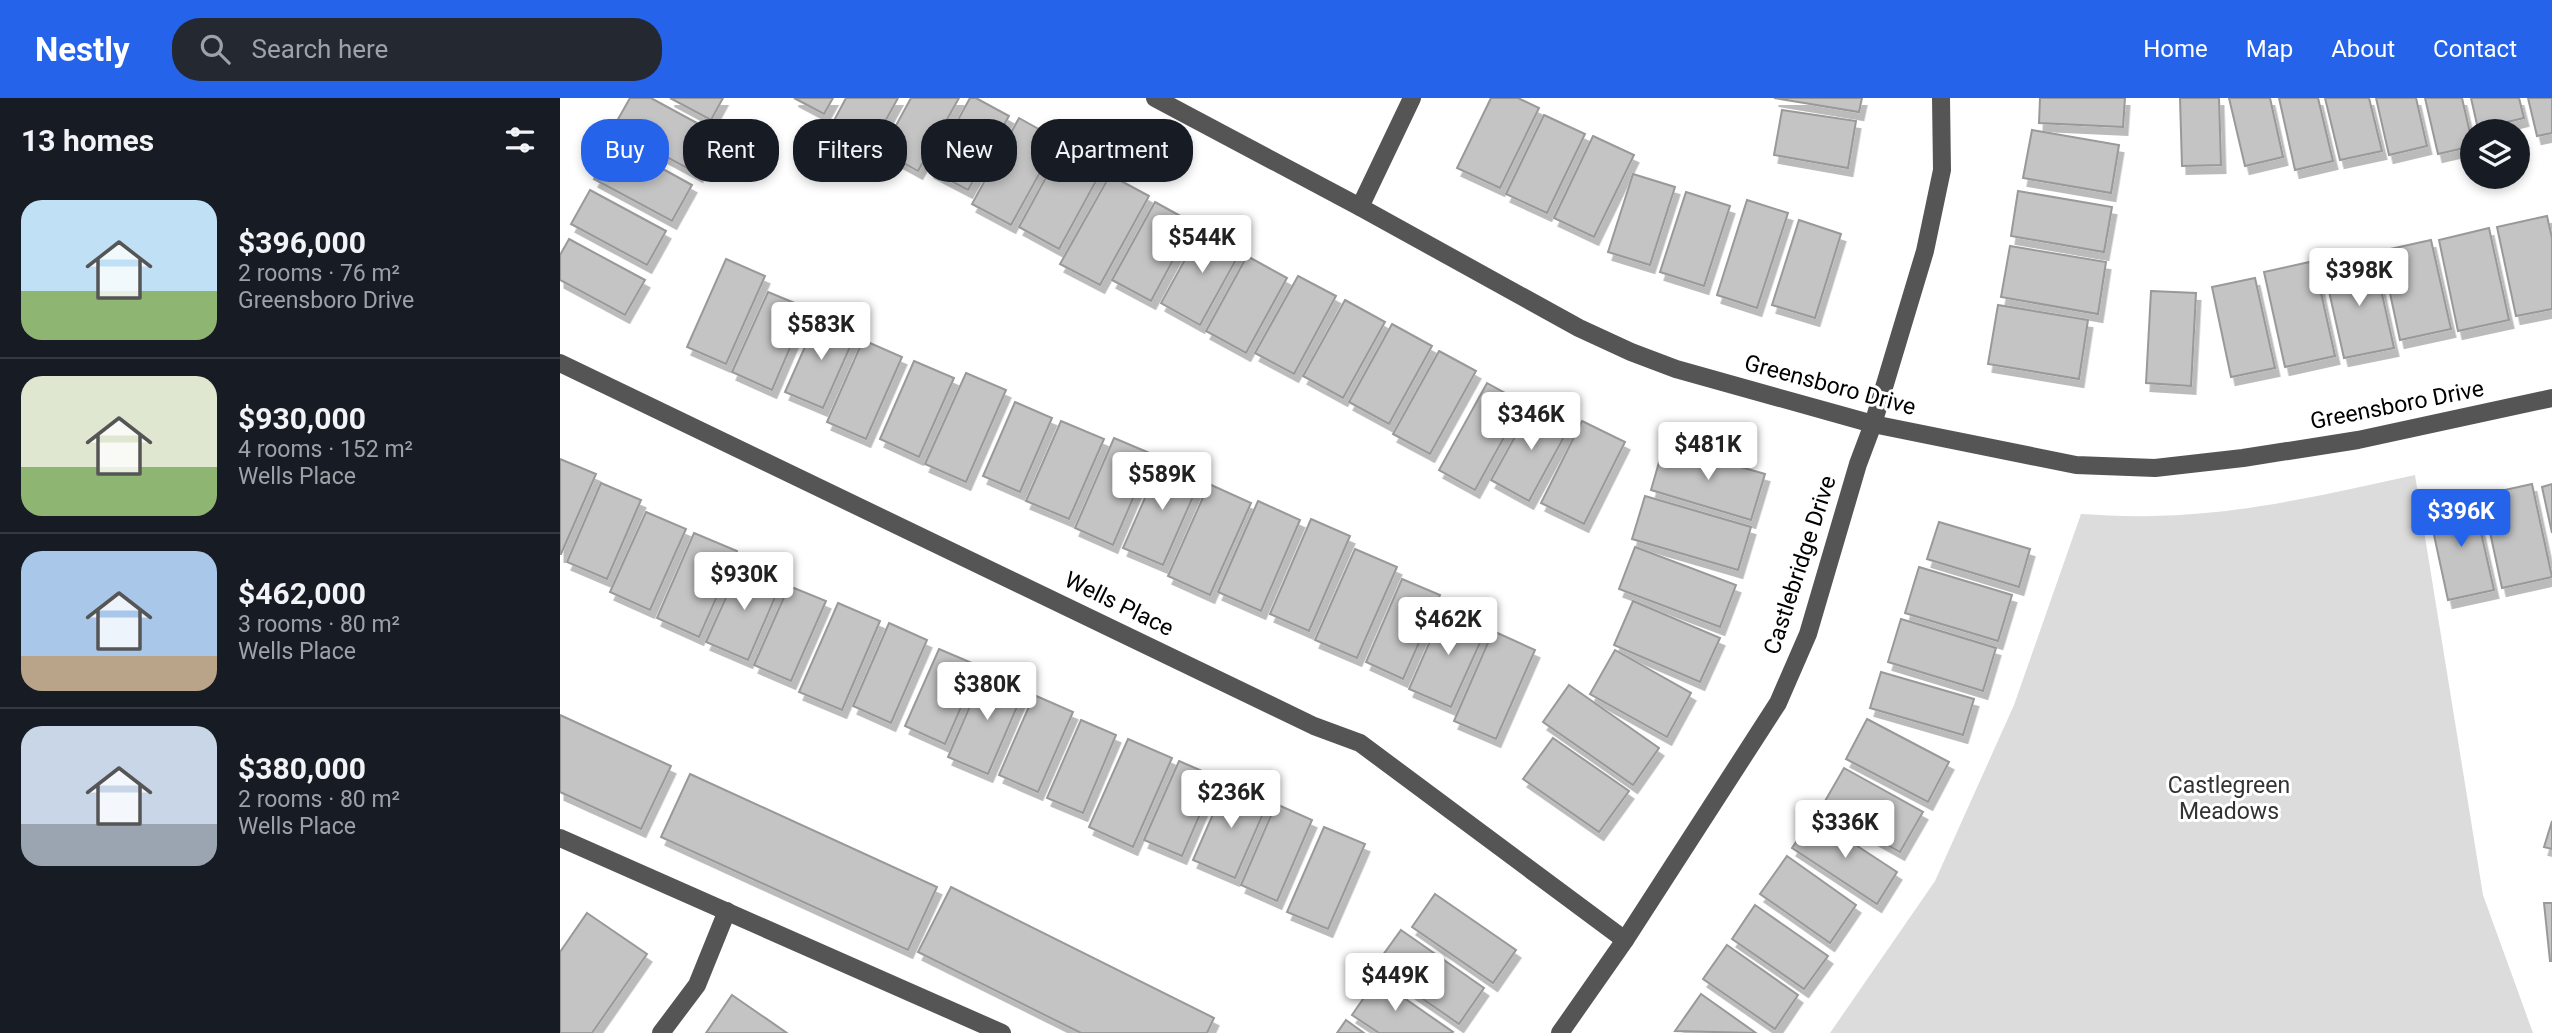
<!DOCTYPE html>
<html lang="en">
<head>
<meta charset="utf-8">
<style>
	:root { --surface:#171b24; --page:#242831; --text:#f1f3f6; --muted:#9ea1a6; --line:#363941; --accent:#2563eb }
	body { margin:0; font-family:Roboto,sans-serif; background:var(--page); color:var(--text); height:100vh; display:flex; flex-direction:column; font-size:26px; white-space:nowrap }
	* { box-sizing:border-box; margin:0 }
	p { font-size:23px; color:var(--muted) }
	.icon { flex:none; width:38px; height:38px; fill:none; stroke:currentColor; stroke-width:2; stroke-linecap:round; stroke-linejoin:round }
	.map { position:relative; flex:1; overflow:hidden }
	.details { display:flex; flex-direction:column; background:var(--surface); width:560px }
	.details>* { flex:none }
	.top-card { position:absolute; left:21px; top:21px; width:665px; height:63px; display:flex; gap:14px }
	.tools { position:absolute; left:1900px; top:21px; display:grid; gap:14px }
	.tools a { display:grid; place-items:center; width:70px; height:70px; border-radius:50%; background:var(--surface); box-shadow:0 4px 10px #0003; font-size:35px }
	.price { position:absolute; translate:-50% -60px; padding:0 16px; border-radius:7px; background:#fff; color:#222; font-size:23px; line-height:46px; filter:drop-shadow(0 2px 4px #0008) }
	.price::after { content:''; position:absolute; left:50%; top:42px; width:21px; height:16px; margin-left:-10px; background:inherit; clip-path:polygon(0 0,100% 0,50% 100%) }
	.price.current { background:var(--accent); color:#fff }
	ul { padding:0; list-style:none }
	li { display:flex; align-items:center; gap:21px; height:175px; padding:0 21px }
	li+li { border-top:2px solid var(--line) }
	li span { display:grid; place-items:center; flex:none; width:196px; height:140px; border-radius:21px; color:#555 }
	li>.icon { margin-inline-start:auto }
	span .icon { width:84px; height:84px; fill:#fffc; stroke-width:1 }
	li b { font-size:30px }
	h2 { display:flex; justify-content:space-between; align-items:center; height:84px; padding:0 21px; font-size:30px }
	.pill { padding:0 24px; border-radius:28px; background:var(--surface); box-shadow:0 4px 10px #0003; font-size:24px; line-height:63px }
	.pill.current { background:var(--accent); color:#fff }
	header { display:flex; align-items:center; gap:42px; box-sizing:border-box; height:98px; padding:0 35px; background:var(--accent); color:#fff }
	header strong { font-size:33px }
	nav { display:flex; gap:38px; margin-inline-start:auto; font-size:24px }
	.search { width:490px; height:63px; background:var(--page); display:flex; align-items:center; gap:18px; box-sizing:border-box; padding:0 24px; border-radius:28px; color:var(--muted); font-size:26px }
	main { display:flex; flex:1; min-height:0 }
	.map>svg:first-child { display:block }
	.green { fill:#dcdcdc }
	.building { fill:#c4c4c4; stroke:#999; stroke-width:2; filter:url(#shadow) }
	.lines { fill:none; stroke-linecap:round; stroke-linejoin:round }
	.minor { stroke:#555; stroke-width:18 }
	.labels { text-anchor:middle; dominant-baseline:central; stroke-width:6; stroke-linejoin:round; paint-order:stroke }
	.street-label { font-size:23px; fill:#000; stroke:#fff }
	.park-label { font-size:23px; fill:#333; stroke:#fff }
</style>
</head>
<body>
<header>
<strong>Nestly</strong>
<div class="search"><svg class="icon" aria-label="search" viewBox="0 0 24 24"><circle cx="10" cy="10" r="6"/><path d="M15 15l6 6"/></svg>Search here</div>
<nav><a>Home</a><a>Map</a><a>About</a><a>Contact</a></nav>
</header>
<main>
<section class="details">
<h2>13 homes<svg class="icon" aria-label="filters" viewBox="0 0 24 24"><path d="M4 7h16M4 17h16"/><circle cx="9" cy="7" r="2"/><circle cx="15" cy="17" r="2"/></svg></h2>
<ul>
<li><span style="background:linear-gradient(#bfe0f5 65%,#8fb573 0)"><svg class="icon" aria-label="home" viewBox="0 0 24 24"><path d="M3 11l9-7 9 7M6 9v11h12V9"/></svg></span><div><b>$396,000</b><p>2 rooms · 76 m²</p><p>Greensboro Drive</p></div></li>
<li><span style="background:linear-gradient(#dfe7d0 65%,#8fb573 0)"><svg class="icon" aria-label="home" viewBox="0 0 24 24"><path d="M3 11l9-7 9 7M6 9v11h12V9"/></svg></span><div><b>$930,000</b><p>4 rooms · 152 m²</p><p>Wells Place</p></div></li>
<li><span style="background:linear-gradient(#a9c7e8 75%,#b9a48a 0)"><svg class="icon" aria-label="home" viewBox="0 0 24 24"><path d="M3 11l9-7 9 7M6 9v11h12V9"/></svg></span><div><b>$462,000</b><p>3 rooms · 80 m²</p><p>Wells Place</p></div></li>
<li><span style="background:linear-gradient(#c9d6e8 70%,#9aa5b1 0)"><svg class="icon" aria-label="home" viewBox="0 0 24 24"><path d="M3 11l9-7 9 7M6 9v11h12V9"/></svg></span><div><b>$380,000</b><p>2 rooms · 80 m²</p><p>Wells Place</p></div></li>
</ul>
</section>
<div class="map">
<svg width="1992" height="935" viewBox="0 0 1992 935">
	<defs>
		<filter id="shadow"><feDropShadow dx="4.5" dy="8" stdDeviation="0" flood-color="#0004"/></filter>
	</defs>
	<rect width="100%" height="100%" fill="#fff"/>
	<path class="green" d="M 1855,377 L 1923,797 L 1973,935 L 1270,935 L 1375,783 L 1454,607 L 1521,416 C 1544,417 1568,419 1591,418 C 1680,417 1768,396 1855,377 Z"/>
	<g class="building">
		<path d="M 70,0 L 91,0 L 159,37 L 138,76 L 53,30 Z"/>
		<path d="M 110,0 L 163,0 L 151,22 Z"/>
		<path d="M 234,0 L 273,0 L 264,16 Z"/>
		<path d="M 286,0 L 338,0 L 310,51 L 270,30 Z"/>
		<path d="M 351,0 L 399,0 L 358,73 L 322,53 Z"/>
		<path d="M 410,0 L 416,0 L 449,18 L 408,92 L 370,72 Z"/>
		<path d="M 931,0 L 958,0 L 979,10 L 940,90 L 897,70 Z"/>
		<path d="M 1214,0 L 1302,0 L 1299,14 Z"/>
		<path d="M 1480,0 L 1565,0 L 1563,29 L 1479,25 Z"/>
		<path d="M 1620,0 L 1659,0 L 1661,67 L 1622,68 Z"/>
		<path d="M 1669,0 L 1710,0 L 1723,59 L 1685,68 Z"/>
		<path d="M 1719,0 L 1758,0 L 1773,63 L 1735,72 Z"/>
		<path d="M 1765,0 L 1809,0 L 1822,53 L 1780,62 Z"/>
		<path d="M 1816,0 L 1856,0 L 1867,48 L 1829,57 Z"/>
		<path d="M 1865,0 L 1902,0 L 1913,48 L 1878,56 Z"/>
		<path d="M 1911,0 L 1959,0 L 1964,20 L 1918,31 Z"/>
		<path d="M 1968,0 L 1992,0 L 1992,35 L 1977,38 Z"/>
		<path d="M 1222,12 L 1296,23 L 1288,70 L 1214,57 Z"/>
		<path d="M 984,17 L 1025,36 L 987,115 L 946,96 Z"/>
		<path d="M 459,20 L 498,42 L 451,127 L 412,106 Z"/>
		<path d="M 1472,32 L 1559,47 L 1551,95 L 1463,80 Z"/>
		<path d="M 1033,38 L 1074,57 L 1034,139 L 994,120 Z"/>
		<path d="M 54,44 L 132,87 L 112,123 L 34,81 Z"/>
		<path d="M 502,50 L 542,72 L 499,151 L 459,129 Z"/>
		<path d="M 1073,76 L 1115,89 L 1090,167 L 1048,154 Z"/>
		<path d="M 550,77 L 589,98 L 540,187 L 500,166 Z"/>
		<path d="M 30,92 L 106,133 L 87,167 L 11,126 Z"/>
		<path d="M 1458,93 L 1552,109 L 1544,154 L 1451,138 Z"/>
		<path d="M 1126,94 L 1170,108 L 1144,188 L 1100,174 Z"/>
		<path d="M 1187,102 L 1228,115 L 1197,210 L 1157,197 Z"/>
		<path d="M 595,104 L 633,125 L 591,203 L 552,182 Z"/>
		<path d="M 1987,118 L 1992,140 L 1992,211 L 1956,218 L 1937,129 Z"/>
		<path d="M 1239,122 L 1281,136 L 1255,220 L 1212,207 Z"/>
		<path d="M 644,127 L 683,149 L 640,227 L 601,205 Z"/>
		<path d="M 1929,130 L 1949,222 L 1898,233 L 1879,142 Z"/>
		<path d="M 9,141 L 85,182 L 65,217 L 0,182 L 0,157 Z"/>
		<path d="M 1871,142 L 1891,231 L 1840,242 L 1821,153 Z"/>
		<path d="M 1450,148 L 1546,164 L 1538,216 L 1441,199 Z"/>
		<path d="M 687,158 L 727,180 L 686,255 L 646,233 Z"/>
		<path d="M 1814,160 L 1834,250 L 1784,260 L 1764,171 Z"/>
		<path d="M 166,161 L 205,178 L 166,266 L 127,249 Z"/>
		<path d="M 1754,163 L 1775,258 L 1725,269 L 1704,174 Z"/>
		<path d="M 738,178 L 776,198 L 734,276 L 695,255 Z"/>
		<path d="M 1695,180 L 1715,270 L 1671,279 L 1652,189 Z"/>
		<path d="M 1591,193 L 1636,195 L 1631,288 L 1586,285 Z"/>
		<path d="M 208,194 L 247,210 L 212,292 L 172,274 Z"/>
		<path d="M 785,202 L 825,224 L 783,300 L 743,278 Z"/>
		<path d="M 1438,207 L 1528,222 L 1519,281 L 1428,266 Z"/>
		<path d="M 259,217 L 297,233 L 263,310 L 225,294 Z"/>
		<path d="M 832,226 L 872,248 L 829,326 L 789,304 Z"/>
		<path d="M 303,242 L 342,259 L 306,341 L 267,324 Z"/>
		<path d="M 879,253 L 916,273 L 870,356 L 833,336 Z"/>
		<path d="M 354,263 L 394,280 L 359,359 L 320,341 Z"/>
		<path d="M 406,275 L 446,292 L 406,384 L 365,366 Z"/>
		<path d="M 927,285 L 963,305 L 915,392 L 879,372 Z"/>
		<path d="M 455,304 L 492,320 L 460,394 L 423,378 Z"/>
		<path d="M 973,306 L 1011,326 L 969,403 L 931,382 Z"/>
		<path d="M 501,323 L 544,341 L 509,421 L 466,403 Z"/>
		<path d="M 1022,323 L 1065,344 L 1024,426 L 981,405 Z"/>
		<path d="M 554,340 L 592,356 L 553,447 L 515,430 Z"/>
		<path d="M 1104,347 L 1205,376 L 1191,422 L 1091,392 Z"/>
		<path d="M 0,361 L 36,376 L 1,456 L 0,456 Z"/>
		<path d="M 602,361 L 642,378 L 603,467 L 563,450 Z"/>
		<path d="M 41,385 L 81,402 L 47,481 L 7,464 Z"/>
		<path d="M 649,386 L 691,405 L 650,497 L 608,478 Z"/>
		<path d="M 1972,386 L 1992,479 L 1942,490 L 1922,397 Z"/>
		<path d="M 1992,386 L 1992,435 L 1982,389 Z"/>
		<path d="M 1085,398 L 1191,429 L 1178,472 L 1072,441 Z"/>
		<path d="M 1913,399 L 1934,492 L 1888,502 L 1868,409 Z"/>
		<path d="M 698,403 L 740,422 L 701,513 L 658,494 Z"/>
		<path d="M 86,414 L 126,431 L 90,512 L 50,494 Z"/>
		<path d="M 751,421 L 790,438 L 749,533 L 710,516 Z"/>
		<path d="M 1379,424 L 1470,451 L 1459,489 L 1367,461 Z"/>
		<path d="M 134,435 L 177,453 L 139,539 L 97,520 Z"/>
		<path d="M 1075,449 L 1176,487 L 1160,529 L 1059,491 Z"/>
		<path d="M 795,451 L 837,469 L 797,560 L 755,542 Z"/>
		<path d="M 181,466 L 222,483 L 188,562 L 146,544 Z"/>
		<path d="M 1359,469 L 1452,497 L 1438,543 L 1345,515 Z"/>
		<path d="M 842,481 L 880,497 L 843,581 L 806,564 Z"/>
		<path d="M 229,488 L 266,503 L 231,583 L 194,567 Z"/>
		<path d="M 1073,503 L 1160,540 L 1140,584 L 1054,547 Z"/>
		<path d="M 278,505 L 320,523 L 282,612 L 239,594 Z"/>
		<path d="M 885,509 L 928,527 L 891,609 L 849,591 Z"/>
		<path d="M 1341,521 L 1436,550 L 1423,593 L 1328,564 Z"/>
		<path d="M 329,525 L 367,542 L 331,625 L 293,608 Z"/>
		<path d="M 933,533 L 975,552 L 936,641 L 894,623 Z"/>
		<path d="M 379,551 L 419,568 L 385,646 L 345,628 Z"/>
		<path d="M 1055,552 L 1131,595 L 1107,639 L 1030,596 Z"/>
		<path d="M 426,571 L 466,588 L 428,676 L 388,659 Z"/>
		<path d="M 1321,574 L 1414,601 L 1403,637 L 1310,610 Z"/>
		<path d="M 1009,587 L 1099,650 L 1073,687 L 983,624 Z"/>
		<path d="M 474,597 L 513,614 L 478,694 L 439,677 Z"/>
		<path d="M 0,617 L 111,668 L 81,731 L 0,694 Z"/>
		<path d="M 1307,621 L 1389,664 L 1368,704 L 1286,661 Z"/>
		<path d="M 521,622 L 556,637 L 523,715 L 487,700 Z"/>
		<path d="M 993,640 L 1069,693 L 1039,734 L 963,681 Z"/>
		<path d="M 568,641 L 612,660 L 573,749 L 529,729 Z"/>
		<path d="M 619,663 L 656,679 L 622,758 L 584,742 Z"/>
		<path d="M 1284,670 L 1363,714 L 1340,754 L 1261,710 Z"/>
		<path d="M 130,676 L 377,789 L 348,852 L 101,739 Z"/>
		<path d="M 667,684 L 709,702 L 675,780 L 633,762 Z"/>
		<path d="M 716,706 L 752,722 L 717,803 L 681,787 Z"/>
		<path d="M 1253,719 L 1337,774 L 1317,806 L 1232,750 Z"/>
		<path d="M 1992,723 L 1992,751 L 1984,749 Z"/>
		<path d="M 764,729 L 805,746 L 768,831 L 727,814 Z"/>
		<path d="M 1227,758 L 1296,807 L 1270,845 L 1200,796 Z"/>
		<path d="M 391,789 L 654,920 L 647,935 L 521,935 L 358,854 Z"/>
		<path d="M 875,796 L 956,852 L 933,885 L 852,829 Z"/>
		<path d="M 1984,805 L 1992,805 L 1992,863 L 1990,863 Z"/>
		<path d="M 1195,807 L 1268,858 L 1244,891 L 1172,841 Z"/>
		<path d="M 27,815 L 87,856 L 32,935 L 0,935 L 0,854 Z"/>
		<path d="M 841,832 L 924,890 L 899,926 L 815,868 Z"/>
		<path d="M 1167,847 L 1238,897 L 1215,931 L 1143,881 Z"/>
		<path d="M 817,881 L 893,934 L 892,935 L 819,935 L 792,917 Z"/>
		<path d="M 1141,896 L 1196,935 L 1115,933 Z"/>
		<path d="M 172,897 L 227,935 L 146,935 Z"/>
		<path d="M 786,922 L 804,935 L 777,935 Z"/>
	</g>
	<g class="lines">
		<g class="minor">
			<path d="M 595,0 L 800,109 L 1019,230 L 1071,254 L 1116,271 L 1313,326 L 1516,367 L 1595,370 L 1683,360 L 1798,342 L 1992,300"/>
			<path d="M 800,109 L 852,0"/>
			<path d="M 0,265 L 754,628 L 800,645 L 1065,842"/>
			<path d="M 0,740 L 442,935"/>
			<path d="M 101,935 L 137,887 L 167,813"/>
			<path d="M 1000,935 L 1065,842 L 1218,605 L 1248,536 L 1298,366 L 1313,326 L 1365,153 L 1382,72 L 1381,0"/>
		</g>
	</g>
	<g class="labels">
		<g class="street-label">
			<text transform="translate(1270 287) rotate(15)">Greensboro Drive</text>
			<text transform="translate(1837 307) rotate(-11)">Greensboro Drive</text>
			<text transform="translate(1240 467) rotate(-72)">Castlebridge Drive</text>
			<text transform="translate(559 506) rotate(26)">Wells Place</text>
		</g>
		<g class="park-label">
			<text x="1669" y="687">Castlegreen<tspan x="1669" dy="26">Meadows</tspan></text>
		</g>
	</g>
</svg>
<div class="tools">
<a><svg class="icon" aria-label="layers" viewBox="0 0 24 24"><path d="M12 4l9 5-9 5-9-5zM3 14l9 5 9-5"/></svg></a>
</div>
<b class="price" style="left:642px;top:177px">$544K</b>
<b class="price" style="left:1799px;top:210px">$398K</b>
<b class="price" style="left:261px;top:264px">$583K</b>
<b class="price" style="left:971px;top:354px">$346K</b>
<b class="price" style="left:1148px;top:384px">$481K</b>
<b class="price" style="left:602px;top:414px">$589K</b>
<b class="price current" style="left:1901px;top:451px">$396K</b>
<b class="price" style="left:184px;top:514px">$930K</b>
<b class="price" style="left:888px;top:559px">$462K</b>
<b class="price" style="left:427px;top:624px">$380K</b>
<b class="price" style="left:671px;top:732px">$236K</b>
<b class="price" style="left:1285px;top:762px">$336K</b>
<b class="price" style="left:835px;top:915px">$449K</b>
<div class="top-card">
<a class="pill current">Buy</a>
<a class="pill">Rent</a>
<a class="pill">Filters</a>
<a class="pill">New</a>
<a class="pill">Apartment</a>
</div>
</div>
</main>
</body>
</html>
